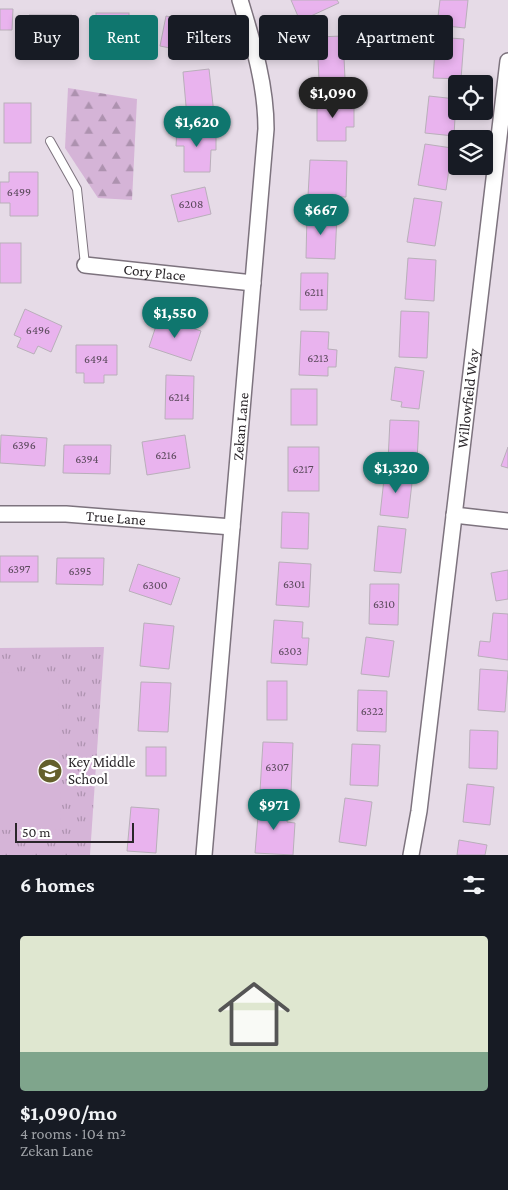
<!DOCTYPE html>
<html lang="en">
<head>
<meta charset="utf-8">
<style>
	:root { --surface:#171b24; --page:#20242c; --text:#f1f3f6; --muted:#9ea1a6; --accent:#0f766e }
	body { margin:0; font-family:"Crimson Pro",serif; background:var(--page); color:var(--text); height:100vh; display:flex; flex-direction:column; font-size:19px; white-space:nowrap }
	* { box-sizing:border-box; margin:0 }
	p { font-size:16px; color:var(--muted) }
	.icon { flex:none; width:28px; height:28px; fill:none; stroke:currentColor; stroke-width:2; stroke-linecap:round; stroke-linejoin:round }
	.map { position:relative; height:855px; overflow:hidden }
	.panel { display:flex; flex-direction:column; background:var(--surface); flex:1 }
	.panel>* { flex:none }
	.banner { position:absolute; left:15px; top:15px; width:479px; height:45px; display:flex; gap:10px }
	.controls { position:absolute; left:448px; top:75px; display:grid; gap:10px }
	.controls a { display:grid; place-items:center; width:45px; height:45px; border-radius:5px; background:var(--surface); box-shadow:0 2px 8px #0003; font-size:25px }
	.scale { position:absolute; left:15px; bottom:12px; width:119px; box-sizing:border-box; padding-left:5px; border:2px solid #2a262a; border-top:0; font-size:14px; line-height:18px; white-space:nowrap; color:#2a262a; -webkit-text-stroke:4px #fff; paint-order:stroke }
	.price { position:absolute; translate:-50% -42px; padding:0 11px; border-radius:18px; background:var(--accent); color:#fff; font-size:16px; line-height:32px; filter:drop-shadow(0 1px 2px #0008) }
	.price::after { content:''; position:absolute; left:50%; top:30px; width:15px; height:11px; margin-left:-8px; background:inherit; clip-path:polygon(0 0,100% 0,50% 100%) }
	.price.selected { background:#222; color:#fff }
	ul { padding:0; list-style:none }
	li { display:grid; align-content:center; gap:10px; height:265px; padding:0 20px }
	li span { display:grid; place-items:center; height:155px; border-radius:5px; color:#555 }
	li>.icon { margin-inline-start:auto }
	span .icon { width:90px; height:90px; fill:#fffc; stroke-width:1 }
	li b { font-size:21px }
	h2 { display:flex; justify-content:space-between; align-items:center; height:60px; padding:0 20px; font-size:21px }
	.chip { padding:0 18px; border-radius:5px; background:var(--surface); box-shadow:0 2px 8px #0003; font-size:18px; line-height:45px }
	.chip.selected { background:var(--accent); color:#fff }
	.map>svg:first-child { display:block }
	.grass { fill:url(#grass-tufts) }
	.forest { fill:url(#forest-firs) }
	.green { fill:#d5b4d7 }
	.building { fill:#e9b3ee; stroke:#b9afba }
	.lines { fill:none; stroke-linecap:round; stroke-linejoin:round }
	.service-casing { stroke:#7d737e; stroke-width:10 }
	.minor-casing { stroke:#7d737e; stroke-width:18 }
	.service { stroke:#fff; stroke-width:8 }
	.minor { stroke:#fff; stroke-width:15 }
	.labels { text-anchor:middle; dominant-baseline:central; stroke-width:4.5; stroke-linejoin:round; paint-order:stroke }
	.number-label { font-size:12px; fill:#5a495b }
	.street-label { font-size:15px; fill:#2a262a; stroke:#fff }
	.poi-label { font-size:15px; fill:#2a262a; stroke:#fff; text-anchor:start }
</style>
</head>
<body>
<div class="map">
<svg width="508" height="855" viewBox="0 0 508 855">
	<defs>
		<pattern id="grass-tufts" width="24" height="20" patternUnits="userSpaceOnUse" patternTransform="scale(1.25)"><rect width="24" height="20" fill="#d5b4d7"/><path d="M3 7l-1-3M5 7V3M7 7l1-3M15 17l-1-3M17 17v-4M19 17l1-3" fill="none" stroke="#ad92af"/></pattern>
		<pattern id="forest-firs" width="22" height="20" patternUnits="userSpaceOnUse" patternTransform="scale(1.25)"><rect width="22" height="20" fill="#d5b4d7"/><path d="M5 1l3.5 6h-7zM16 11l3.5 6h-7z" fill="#ad92af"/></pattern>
	</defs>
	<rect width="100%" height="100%" fill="#e6dbe7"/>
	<path class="grass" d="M 104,647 L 90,855 L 0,855 L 0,648 Z"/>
	<path class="forest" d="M 68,88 L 137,99 L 132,200 L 98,198 L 65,148 Z"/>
	<path class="green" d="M 58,672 L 61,829 L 0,830 L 0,673 Z"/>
	<g class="building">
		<path d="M 291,0 L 337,0 L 339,3 L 300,21 Z"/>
		<path d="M 440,0 L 468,0 L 465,28 L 437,25 Z"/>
		<path d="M 0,9 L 13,9 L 12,30 L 0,30 Z"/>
		<rect x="96" y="13" width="33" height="22"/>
		<path d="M 29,15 L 72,15 L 72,36 L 28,36 Z"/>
		<path d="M 166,16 L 215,27 L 209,56 L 160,46 Z"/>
		<path d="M 343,36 L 345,79 L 319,80 L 317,37 Z"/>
		<path d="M 436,37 L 464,39 L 461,79 L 433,78 Z"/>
		<path d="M 209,69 L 214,114 L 187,117 L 183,72 Z"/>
		<path d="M 317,96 L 345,97 L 345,107 L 354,107 L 354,127 L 346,127 L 346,141 L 317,141 Z"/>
		<path d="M 429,96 L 456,99 L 454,136 L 425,133 Z"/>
		<rect x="4" y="103" width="27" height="40"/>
		<path d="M 177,128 L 216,129 L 216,150 L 211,150 L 210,172 L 184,172 L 184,146 L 176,146 Z"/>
		<path d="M 425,144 L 452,148 L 446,190 L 418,185 Z"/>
		<path d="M 310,160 L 347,161 L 346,197 L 308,196 Z"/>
		<path d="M 9,172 L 38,172 L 38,216 L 10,216 L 10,203 L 0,203 L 0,182 L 9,182 Z"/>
		<path d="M 205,187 L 211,214 L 178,222 L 171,195 Z"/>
		<path d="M 414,198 L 442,202 L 435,246 L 407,242 Z"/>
		<path d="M 307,213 L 337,214 L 335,259 L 306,258 Z"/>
		<rect x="0" y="243" width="21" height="40"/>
		<path d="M 408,258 L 436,260 L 434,301 L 405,299 Z"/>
		<path d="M 301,273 L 328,273 L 327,310 L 300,310 Z"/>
		<path d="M 25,309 L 62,326 L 51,352 L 38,346 L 34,354 L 17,347 L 21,338 L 14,335 Z"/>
		<path d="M 401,311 L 429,312 L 427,358 L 399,357 Z"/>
		<path d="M 159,317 L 201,331 L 191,361 L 149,347 Z"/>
		<path d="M 301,331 L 329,332 L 328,349 L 337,350 L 336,367 L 328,367 L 328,376 L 299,375 Z"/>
		<path d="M 76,345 L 117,345 L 117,375 L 104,375 L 104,383 L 84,383 L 84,373 L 76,373 Z"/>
		<path d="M 395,367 L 424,371 L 419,409 L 401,407 L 402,402 L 391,400 Z"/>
		<path d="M 166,375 L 194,376 L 193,419 L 165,419 Z"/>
		<rect x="291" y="389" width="26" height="36"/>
		<path d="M 390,420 L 419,421 L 417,462 L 388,461 Z"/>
		<path d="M 1,435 L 47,438 L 45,466 L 0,463 Z"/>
		<path d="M 185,435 L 190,468 L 147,475 L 142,442 Z"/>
		<path d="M 64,445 L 111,445 L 110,474 L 63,473 Z"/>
		<rect x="288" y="447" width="31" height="44"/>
		<path d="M 508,447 L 508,468 L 501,466 Z"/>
		<path d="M 385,470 L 413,474 L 408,518 L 380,515 Z"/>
		<path d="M 282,512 L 309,513 L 308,549 L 281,548 Z"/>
		<path d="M 378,526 L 406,529 L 401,573 L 374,571 Z"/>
		<rect x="0" y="556" width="38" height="26"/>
		<path d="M 57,558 L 104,558 L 103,585 L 56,584 Z"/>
		<path d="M 279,562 L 311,564 L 309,607 L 276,605 Z"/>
		<path d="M 138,564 L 180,578 L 171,605 L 129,591 Z"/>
		<path d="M 508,570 L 508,599 L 496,601 L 491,573 Z"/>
		<path d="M 370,584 L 399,584 L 398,625 L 369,624 Z"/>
		<path d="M 493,613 L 508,614 L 508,660 L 478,656 L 480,641 L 490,642 Z"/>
		<path d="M 274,620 L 303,622 L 302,638 L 309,638 L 307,665 L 271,663 Z"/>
		<path d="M 144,623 L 174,626 L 169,669 L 140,666 Z"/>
		<path d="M 366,637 L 394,641 L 389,677 L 361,674 Z"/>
		<path d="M 480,669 L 508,671 L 505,712 L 478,710 Z"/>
		<rect x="267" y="681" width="20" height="39"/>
		<path d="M 141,682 L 171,683 L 168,732 L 138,731 Z"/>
		<path d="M 358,690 L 387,691 L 386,732 L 357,731 Z"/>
		<path d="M 470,730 L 498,731 L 497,769 L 469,768 Z"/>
		<path d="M 263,742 L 293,743 L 291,793 L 260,791 Z"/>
		<path d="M 352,744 L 380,745 L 378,786 L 350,785 Z"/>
		<rect x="146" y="747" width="20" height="29"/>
		<path d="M 467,784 L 494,787 L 490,825 L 463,822 Z"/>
		<path d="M 345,798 L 372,802 L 366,846 L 339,842 Z"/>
		<path d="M 259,804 L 288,807 L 287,822 L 295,823 L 293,855 L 255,853 Z"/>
		<path d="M 131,807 L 159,809 L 156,853 L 127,851 Z"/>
		<path d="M 459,840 L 487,845 L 485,855 L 457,855 Z"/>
	</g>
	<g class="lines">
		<defs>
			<path id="service" d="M 50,141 L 77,189 L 85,265"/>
			<g id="minor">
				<path id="s1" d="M 85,265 L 253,283"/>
				<path id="s2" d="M 0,514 L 66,514 L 232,527"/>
				<path d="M 454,515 L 508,521"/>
				<path id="s3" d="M 204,855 L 266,129 C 266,84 253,43 240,0"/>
				<path id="s4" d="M 411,855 L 419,811 L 508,61"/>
			</g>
		</defs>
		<use href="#service" class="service-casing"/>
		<use href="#minor" class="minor-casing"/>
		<use href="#service" class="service"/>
		<use href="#minor" class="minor"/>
	</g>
	<defs>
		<symbol id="school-disc" viewBox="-11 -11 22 22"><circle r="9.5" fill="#645f2c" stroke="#fff"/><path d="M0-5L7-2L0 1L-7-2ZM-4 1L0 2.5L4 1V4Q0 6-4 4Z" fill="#fff"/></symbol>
	</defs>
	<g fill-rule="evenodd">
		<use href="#school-disc" x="36" y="757" width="28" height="28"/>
	</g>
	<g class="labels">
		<g class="number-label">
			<text x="19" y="192">6499</text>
			<text x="191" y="204">6208</text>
			<text x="314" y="292">6211</text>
			<text x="38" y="330">6496</text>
			<text x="318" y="358">6213</text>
			<text x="96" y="359">6494</text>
			<text x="179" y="397">6214</text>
			<text x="24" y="445">6396</text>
			<text x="166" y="455">6216</text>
			<text x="87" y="459">6394</text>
			<text x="303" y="469">6217</text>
			<text x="19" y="569">6397</text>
			<text x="80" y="571">6395</text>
			<text x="294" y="584">6301</text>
			<text x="155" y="585">6300</text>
			<text x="384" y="604">6310</text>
			<text x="290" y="651">6303</text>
			<text x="372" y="711">6322</text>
			<text x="277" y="767">6307</text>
		</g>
		<g class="street-label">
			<text stroke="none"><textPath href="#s1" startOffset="70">Cory Place</textPath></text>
			<text stroke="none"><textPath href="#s4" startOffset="460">Willowfield Way</textPath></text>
			<text stroke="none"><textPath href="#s3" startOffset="430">Zekan Lane</textPath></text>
			<text stroke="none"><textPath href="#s2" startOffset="116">True Lane</textPath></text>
		</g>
		<g class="poi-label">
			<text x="68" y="762">Key Middle<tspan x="68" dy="17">School</tspan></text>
		</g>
	</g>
</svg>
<div class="controls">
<a><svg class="icon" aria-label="locate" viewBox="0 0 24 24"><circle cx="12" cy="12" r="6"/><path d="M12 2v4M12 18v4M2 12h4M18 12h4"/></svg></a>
<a><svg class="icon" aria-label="layers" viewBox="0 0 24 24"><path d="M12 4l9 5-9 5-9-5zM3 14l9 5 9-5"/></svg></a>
</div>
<div class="scale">50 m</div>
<b class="price selected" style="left:333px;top:119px">$1,090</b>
<b class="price" style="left:197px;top:148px">$1,620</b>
<b class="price" style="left:321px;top:236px">$667</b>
<b class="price" style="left:175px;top:339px">$1,550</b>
<b class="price" style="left:396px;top:494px">$1,320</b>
<b class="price" style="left:274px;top:831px">$971</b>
<div class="banner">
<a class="chip">Buy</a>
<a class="chip selected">Rent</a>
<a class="chip">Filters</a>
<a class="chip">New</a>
<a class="chip">Apartment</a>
</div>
</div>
<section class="panel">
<h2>6 homes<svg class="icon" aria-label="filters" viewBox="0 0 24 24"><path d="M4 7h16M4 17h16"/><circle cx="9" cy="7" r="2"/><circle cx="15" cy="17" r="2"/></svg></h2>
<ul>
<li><span style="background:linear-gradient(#dfe7d0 75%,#7fa58c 0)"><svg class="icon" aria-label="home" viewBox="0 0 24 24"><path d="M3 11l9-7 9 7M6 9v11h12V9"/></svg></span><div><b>$1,090/mo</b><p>4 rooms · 104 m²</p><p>Zekan Lane</p></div></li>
</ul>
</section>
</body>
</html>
